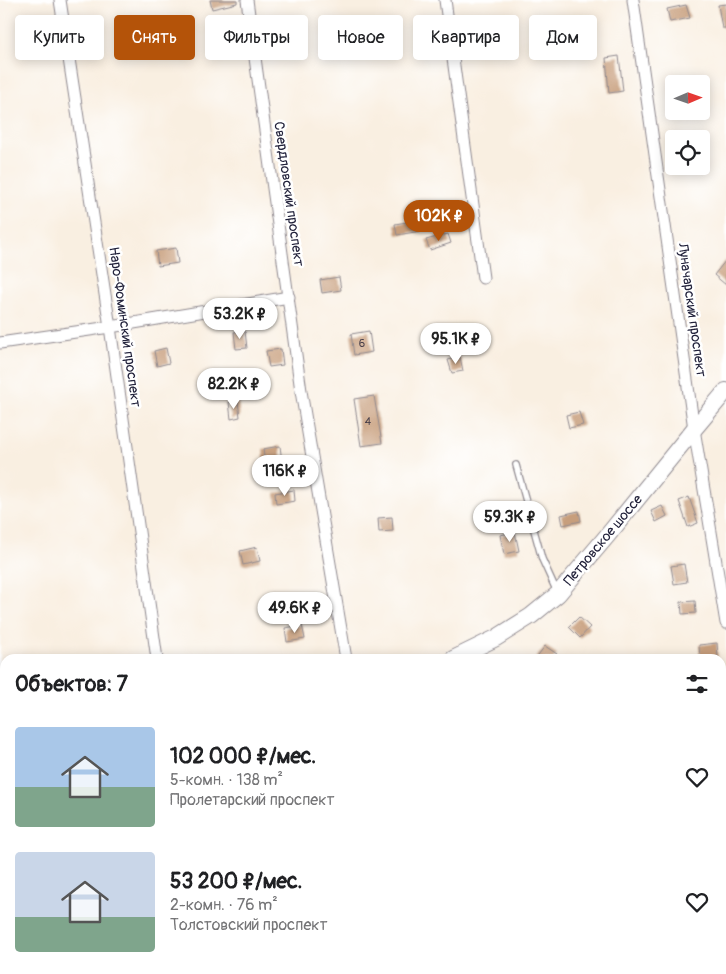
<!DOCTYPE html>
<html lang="ru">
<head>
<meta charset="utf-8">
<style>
	:root { --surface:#fff; --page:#f2f2f2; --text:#202124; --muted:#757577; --accent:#b45309 }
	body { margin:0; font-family:Pangolin,sans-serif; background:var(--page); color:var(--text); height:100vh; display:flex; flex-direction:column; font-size:19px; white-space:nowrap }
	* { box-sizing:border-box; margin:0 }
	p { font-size:16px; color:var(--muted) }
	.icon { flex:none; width:28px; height:28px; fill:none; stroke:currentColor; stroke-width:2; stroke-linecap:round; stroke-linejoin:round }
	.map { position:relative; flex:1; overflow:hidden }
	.side { position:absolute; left:0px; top:654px; width:726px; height:321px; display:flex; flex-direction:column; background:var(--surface); border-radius:15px 15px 0 0; box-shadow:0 2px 12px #0003 }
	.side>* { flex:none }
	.top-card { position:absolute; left:15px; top:15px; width:696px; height:45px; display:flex; gap:10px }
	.needle { width:32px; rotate:88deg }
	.buttons { position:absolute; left:665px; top:75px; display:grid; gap:10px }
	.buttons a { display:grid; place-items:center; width:45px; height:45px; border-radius:5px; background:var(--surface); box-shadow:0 2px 12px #0003; font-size:25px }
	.price { position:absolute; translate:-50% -42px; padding:0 11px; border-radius:18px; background:#fff; color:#222; font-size:16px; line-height:32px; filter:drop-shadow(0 1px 2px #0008) }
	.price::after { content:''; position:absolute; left:50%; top:30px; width:15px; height:11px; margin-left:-8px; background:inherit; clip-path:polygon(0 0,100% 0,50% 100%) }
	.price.current { background:var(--accent); color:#fff }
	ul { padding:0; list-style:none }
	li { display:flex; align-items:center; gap:15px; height:125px; padding:0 15px }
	li span { display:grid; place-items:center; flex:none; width:140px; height:100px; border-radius:5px; color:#555 }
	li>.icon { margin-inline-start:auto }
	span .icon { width:60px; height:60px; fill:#fffc; stroke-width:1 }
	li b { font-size:21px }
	h2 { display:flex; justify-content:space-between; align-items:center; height:60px; padding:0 15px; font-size:21px }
	.pill { padding:0 18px; border-radius:5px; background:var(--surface); box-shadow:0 2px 12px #0003; font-size:18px; line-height:45px }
	.pill.current { background:var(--accent); color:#fff }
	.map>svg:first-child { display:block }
	.forest { fill:#76ae6c; stroke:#4c6854 }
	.water { fill:#5abbd8; stroke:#3e6e8a }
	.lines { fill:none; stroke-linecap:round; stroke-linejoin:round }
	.stream { stroke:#5abbd8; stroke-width:3 }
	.building { fill:#c79e7b }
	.lane-casing { stroke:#8e888e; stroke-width:8 }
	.street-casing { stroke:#8e888e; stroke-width:13 }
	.secondary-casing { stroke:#8e888e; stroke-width:18 }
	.path { stroke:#8e888e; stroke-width:2; stroke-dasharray:4 4; stroke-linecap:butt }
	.lane { stroke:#fff; stroke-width:5.5 }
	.street { stroke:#fff; stroke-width:11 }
	.secondary { stroke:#fff; stroke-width:16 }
	.labels { text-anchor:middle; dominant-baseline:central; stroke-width:5; stroke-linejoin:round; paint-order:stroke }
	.number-label { font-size:11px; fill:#4b414b }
	.street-label { font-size:14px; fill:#22223b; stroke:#fff }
</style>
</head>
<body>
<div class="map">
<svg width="726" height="974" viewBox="0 0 726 974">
	<rect width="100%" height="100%" fill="#fff"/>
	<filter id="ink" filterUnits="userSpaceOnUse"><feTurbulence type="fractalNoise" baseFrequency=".02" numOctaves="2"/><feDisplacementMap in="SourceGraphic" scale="10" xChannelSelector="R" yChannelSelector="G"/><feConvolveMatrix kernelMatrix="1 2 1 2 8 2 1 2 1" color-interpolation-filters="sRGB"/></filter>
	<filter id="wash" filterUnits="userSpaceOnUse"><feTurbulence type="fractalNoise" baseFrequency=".0096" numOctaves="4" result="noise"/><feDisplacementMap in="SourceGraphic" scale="20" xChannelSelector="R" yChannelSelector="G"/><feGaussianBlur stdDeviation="1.12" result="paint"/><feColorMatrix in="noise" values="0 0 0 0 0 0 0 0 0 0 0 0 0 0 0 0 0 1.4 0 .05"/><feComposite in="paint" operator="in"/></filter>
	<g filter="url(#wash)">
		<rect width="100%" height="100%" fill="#f9efe1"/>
		<path class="forest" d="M 233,970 L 503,970 L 501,974 L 239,974 Z"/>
		<path class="water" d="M 721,784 L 726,784 L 726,842 L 721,841 Z"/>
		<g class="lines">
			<path class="stream" d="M 334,970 L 336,974"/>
		</g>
		<g id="blocks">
			<g class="building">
				<path d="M 210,0 L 237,0 L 237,3 L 212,9 Z"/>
				<path d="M 726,4 L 726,28 L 722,28 L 718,5 Z"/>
				<path d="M 686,5 L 690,18 L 670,22 L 667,9 Z"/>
				<path d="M 619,56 L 623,91 L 609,93 L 606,58 Z"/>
				<path d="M 419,220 L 421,231 L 397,235 L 395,224 Z"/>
				<path d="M 448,234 L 451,243 L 430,250 L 426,240 Z"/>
				<path d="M 176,248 L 178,263 L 158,266 L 156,251 Z"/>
				<path d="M 726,260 L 726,285 L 714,275 Z"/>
				<path d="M 339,277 L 341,290 L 322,293 L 320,280 Z"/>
				<path d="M 245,331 L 247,348 L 236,349 L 234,332 Z"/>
				<path d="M 369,331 L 372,352 L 354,355 L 351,334 Z"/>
				<path d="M 166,348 L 169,363 L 157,366 L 154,351 Z"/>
				<path d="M 281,349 L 283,365 L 269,367 L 266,351 Z"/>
				<path d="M 460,357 L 463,371 L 452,373 L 448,360 Z"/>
				<path d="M 374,396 L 382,443 L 361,446 L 354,399 Z"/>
				<path d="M 238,401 L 240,417 L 231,419 L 229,402 Z"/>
				<path d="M 579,412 L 583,425 L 569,428 L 566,415 Z"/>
				<path d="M 280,446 L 282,462 L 265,464 L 263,449 Z"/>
				<path d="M 294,490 L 295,501 L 276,504 L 275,493 Z"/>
				<path d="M 689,497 L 698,523 L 688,527 L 679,501 Z"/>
				<path d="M 662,506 L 667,516 L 656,522 L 651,511 Z"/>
				<path d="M 579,511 L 581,521 L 563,525 L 561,515 Z"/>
				<path d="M 392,517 L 393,531 L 379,532 L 378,518 Z"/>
				<path d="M 515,532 L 519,551 L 504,554 L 500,535 Z"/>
				<path d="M 257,547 L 260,561 L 243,565 L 240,551 Z"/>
				<path d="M 684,564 L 687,582 L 674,584 L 671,566 Z"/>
				<path d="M 695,601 L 696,613 L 682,614 L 681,602 Z"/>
				<path d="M 579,617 L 590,627 L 580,638 L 569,627 Z"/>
				<path d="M 302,625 L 305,639 L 287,642 L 285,628 Z"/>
				<path d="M 717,643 L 718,659 L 700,659 L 699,645 Z"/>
				<path d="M 545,646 L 557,654 L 553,659 L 535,659 Z"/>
			</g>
		</g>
	</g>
	<g filter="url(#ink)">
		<use href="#blocks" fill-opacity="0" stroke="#8e888e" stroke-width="1"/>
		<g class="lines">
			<defs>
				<g id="lane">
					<path d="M 516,465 L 542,559 L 557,592"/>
					<path d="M 721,871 L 726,871"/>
					<path d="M 519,974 L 521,970"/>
				</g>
				<g id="street">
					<path d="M 60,0 L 110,327 L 157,659"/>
					<path d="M 247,0 L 301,391 L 346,659"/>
					<path d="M 445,0 L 483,278"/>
					<path d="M 633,0 L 694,429 L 726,623"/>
					<path d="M 0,343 L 110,327 L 289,297"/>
					<path d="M 0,813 L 5,845"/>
					<path d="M 21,970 L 22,974"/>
				</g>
				<g id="secondary">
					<path d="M 453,659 L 496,638 L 531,616 L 558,594 L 607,536 L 694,429 L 726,391"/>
					<path d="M 205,974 L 209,970"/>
				</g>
			</defs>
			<use href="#lane" class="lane-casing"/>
			<use href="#street" class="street-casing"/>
			<use href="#secondary" class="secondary-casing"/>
			<g class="path">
				<path d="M 721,883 L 726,882"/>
				<path d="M 531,974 L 534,970"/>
			</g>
			<use href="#lane" class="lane"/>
			<use href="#street" class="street"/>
			<use href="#secondary" class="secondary"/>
		</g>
	</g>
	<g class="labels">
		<g class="number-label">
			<text x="362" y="343">6</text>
			<text x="368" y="421">4</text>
		</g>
		<g class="street-label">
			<text transform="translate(289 194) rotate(82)">Свердловский проспект</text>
			<text transform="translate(692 310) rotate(82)">Луначарский проспект</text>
			<text transform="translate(125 327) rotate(82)">Наро-Фоминский проспект</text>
			<text transform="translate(603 540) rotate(-50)">Петровское шоссе</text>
		</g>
	</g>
</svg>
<div class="buttons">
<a><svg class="needle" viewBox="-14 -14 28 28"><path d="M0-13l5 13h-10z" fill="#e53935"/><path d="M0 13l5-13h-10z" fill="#757577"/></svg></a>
<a><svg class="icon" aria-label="locate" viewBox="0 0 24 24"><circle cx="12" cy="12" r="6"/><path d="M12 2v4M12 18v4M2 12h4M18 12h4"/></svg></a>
</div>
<b class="price current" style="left:439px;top:242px">102K ₽</b>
<b class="price" style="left:240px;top:340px">53.2K ₽</b>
<b class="price" style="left:456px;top:365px">95.1K ₽</b>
<b class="price" style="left:234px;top:410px">82.2K ₽</b>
<b class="price" style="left:285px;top:497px">116K ₽</b>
<b class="price" style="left:510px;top:543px">59.3K ₽</b>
<b class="price" style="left:295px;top:634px">49.6K ₽</b>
<div class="top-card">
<a class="pill">Купить</a>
<a class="pill current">Снять</a>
<a class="pill">Фильтры</a>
<a class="pill">Новое</a>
<a class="pill">Квартира</a>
<a class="pill">Дом</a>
</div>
<section class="side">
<h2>Объектов: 7<svg class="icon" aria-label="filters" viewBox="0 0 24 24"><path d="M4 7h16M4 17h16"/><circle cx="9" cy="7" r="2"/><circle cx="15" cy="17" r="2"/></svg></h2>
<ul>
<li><span style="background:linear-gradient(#a9c7e8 60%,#7fa58c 0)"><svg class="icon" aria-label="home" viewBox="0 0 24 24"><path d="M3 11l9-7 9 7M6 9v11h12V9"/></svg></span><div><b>102 000 ₽/мес.</b><p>5-комн. · 138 m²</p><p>Пролетарский проспект</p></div><svg class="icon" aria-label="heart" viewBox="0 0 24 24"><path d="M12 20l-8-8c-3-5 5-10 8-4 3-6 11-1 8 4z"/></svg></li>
<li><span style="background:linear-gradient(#c9d6e8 65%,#7fa58c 0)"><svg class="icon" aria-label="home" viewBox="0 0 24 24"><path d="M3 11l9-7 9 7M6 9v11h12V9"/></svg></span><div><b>53 200 ₽/мес.</b><p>2-комн. · 76 m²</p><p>Толстовский проспект</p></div><svg class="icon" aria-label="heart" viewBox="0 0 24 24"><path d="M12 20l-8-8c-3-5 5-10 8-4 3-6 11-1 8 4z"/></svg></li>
</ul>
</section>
</div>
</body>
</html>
